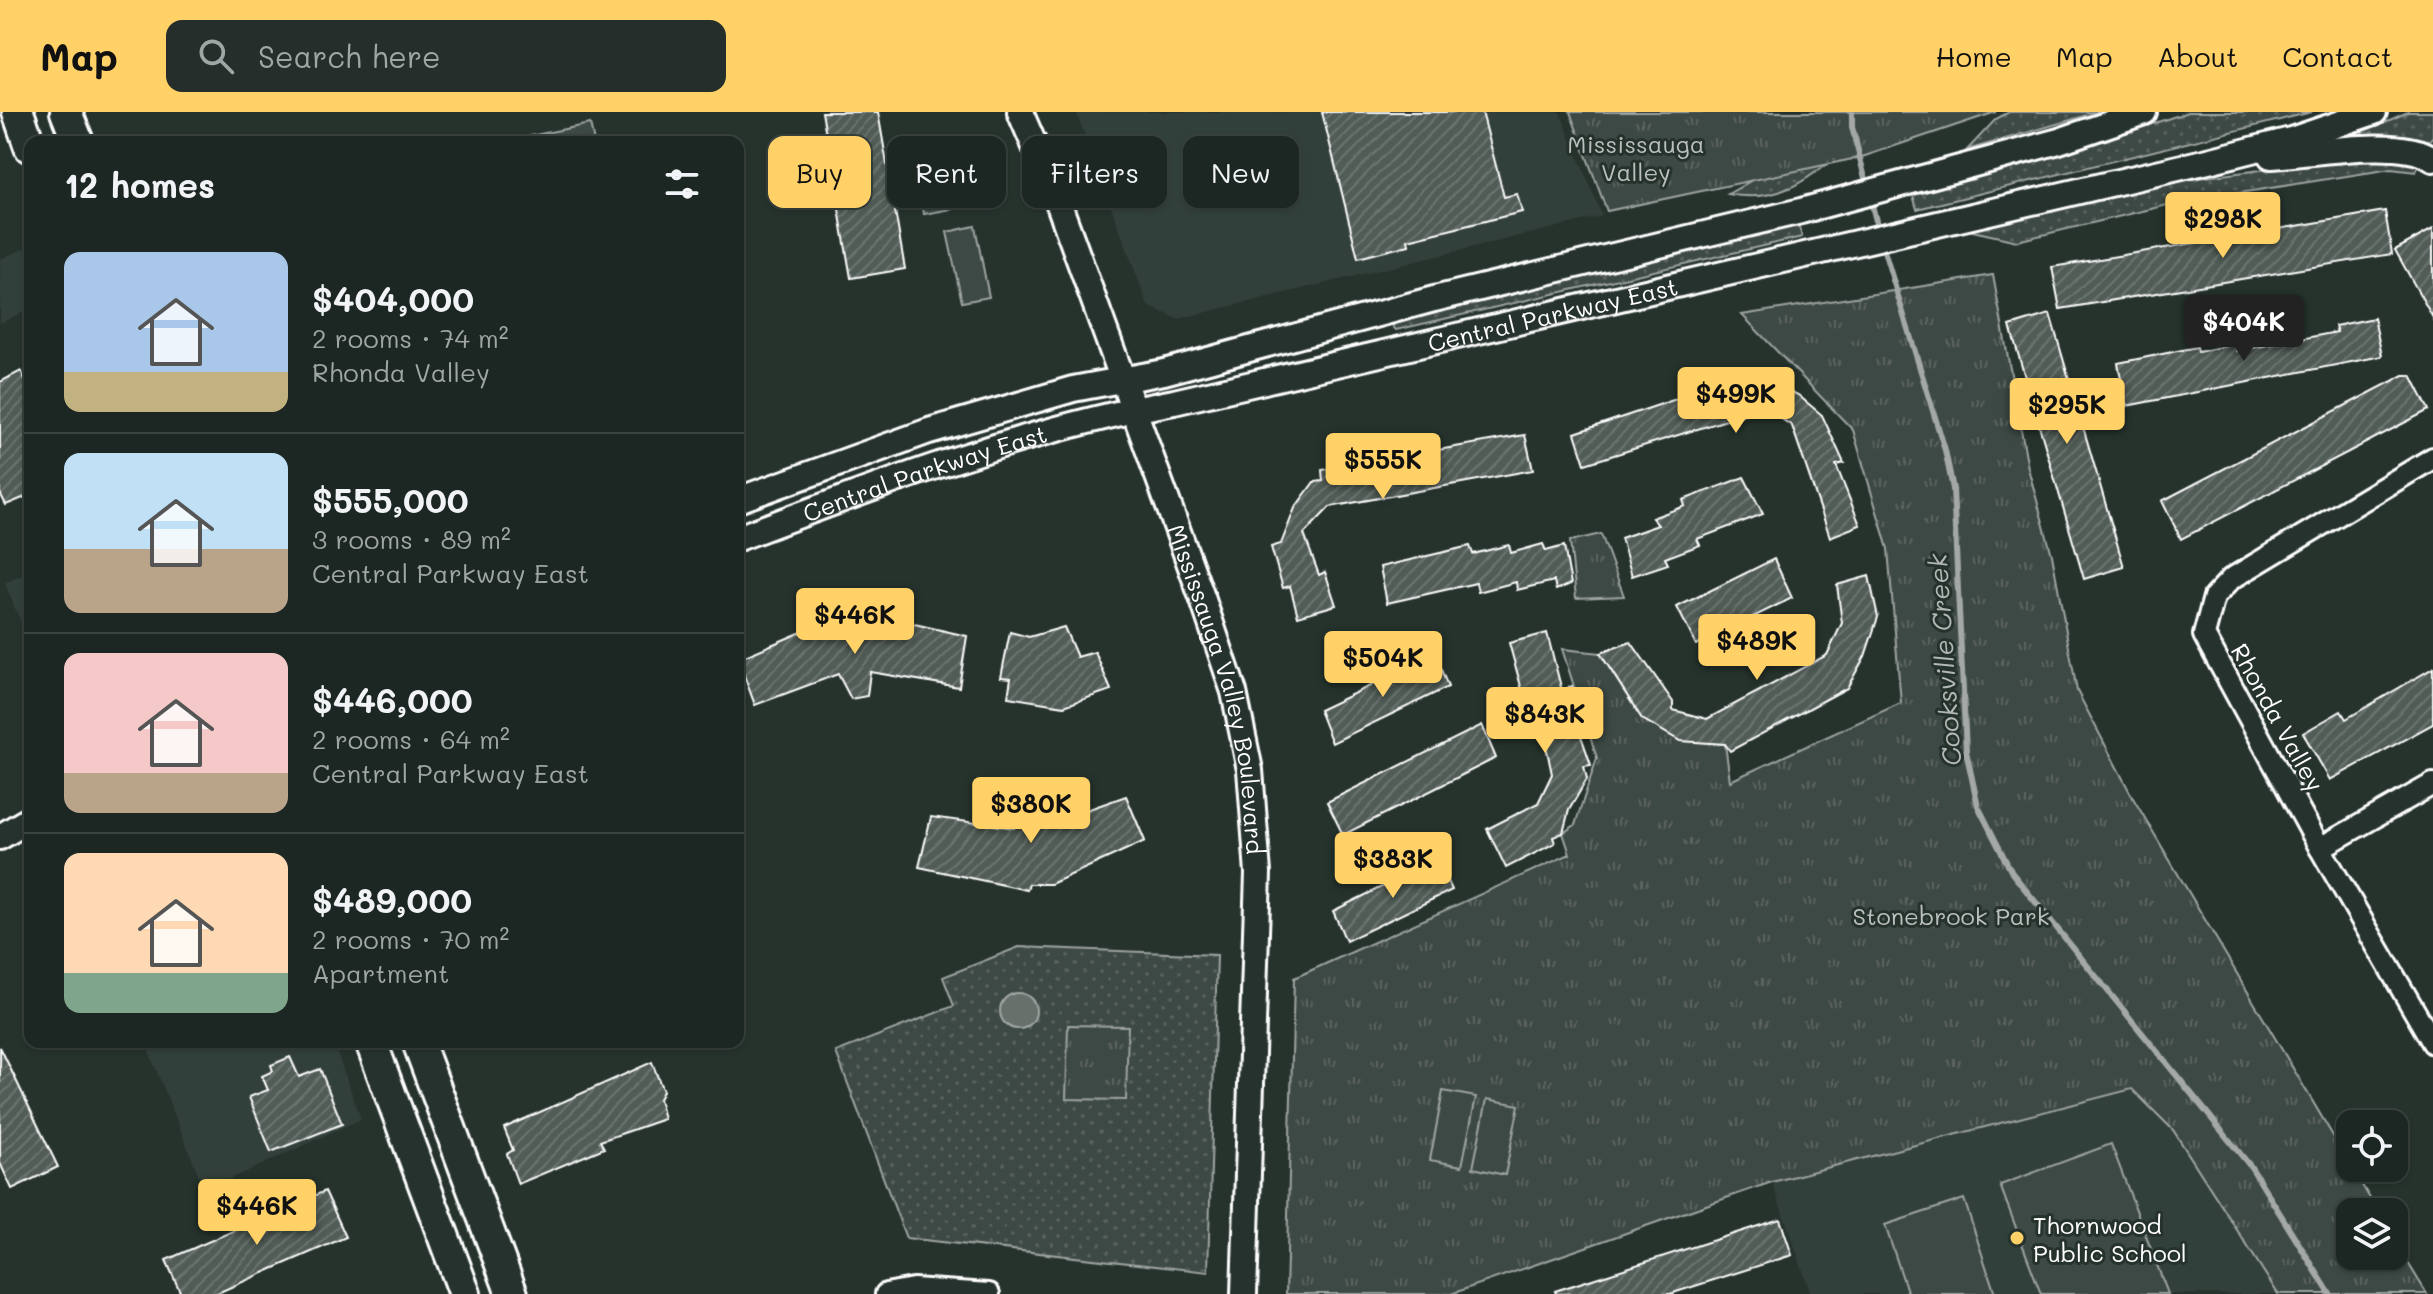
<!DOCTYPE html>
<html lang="en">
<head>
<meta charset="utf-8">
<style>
	:root { --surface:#1c2622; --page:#252e2a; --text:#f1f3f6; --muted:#a0a5a5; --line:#3a4340; --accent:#ffd166 }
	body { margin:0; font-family:Mali,sans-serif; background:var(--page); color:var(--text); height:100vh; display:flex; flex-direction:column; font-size:30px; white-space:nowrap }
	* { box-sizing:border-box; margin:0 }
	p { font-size:26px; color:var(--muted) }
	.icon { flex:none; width:44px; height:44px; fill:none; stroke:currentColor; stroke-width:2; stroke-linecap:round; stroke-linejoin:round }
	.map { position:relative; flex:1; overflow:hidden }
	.details { position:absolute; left:24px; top:24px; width:720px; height:912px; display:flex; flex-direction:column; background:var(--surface); border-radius:16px; box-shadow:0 2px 6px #0004,0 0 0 2px var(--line) }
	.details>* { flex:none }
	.banner { position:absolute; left:768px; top:24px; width:760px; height:72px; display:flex; gap:16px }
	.buttons { position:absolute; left:2336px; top:998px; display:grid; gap:16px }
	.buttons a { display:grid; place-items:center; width:72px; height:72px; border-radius:16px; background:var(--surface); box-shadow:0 2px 6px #0004,0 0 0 2px var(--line); font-size:40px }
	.price { position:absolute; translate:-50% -68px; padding:0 18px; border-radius:8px; background:var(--accent); color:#111; font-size:26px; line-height:52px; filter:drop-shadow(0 2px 4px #0008) }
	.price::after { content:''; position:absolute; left:50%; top:48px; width:24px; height:18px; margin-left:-12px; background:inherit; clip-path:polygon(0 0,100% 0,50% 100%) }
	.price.current { background:#222; color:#fff }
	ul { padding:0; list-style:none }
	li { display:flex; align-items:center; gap:24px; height:200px; padding:0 40px }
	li+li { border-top:2px solid var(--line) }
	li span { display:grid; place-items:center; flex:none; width:224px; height:160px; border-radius:16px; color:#555 }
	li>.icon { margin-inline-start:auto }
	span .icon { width:96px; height:96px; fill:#fffc; stroke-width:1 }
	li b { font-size:34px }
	h2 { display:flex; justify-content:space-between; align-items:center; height:96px; padding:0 40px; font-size:34px }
	.pill { padding:0 28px; border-radius:16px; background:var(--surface); box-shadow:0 2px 6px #0004,0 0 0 2px var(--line); font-size:28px; line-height:72px }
	.pill.current { background:var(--accent); color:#111 }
	header { display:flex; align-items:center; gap:48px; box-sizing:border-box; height:112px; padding:0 40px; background:var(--accent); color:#111 }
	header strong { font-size:38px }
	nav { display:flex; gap:44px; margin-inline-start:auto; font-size:28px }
	.search { width:560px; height:72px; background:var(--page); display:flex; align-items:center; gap:20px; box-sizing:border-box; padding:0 28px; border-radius:16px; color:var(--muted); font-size:30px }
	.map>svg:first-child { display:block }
	.built { fill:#333f3a }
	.grass { fill:url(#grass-dots); stroke:#9ea4a2; stroke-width:2 }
	.forest { fill:url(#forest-firs); stroke:#9ea4a2; stroke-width:2 }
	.park { fill:url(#park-tufts); stroke:#9ea4a2; stroke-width:2 }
	.garden { fill:#3e4944; stroke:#9ea4a2; stroke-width:2 }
	.water { fill:#67706c; stroke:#a4a9a7; stroke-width:2 }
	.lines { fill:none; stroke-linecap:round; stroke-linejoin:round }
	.stream { stroke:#a4a9a7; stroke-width:6 }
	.building { fill:url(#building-hatch); stroke:#fff; stroke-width:2 }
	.minor-casing { stroke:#fff; stroke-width:26 }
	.tertiary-casing { stroke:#fff; stroke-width:30 }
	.primary-casing { stroke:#fff; stroke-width:36 }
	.minor { stroke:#26332d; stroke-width:20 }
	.tertiary { stroke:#26332d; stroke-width:24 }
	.primary { stroke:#26332d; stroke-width:30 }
	.poi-dot { fill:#ffd166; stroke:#26332d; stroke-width:3 }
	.labels { text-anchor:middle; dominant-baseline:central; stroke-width:6; stroke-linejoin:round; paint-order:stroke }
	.park-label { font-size:24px; fill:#bbbfbe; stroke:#26332d }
	.street-label { font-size:24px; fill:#fff; stroke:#26332d }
	.poi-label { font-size:24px; fill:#fff; stroke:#26332d; text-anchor:start }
	.water-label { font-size:26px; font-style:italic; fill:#b3b8b6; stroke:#26332d }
</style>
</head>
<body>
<header>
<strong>Map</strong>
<div class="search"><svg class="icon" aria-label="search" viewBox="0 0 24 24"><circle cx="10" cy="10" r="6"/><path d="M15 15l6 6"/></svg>Search here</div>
<nav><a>Home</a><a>Map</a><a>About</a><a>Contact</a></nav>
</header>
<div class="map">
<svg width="2433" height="1182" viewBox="0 0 2433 1182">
	<defs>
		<pattern id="grass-dots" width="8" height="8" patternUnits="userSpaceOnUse" patternTransform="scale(2)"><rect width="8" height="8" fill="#3e4944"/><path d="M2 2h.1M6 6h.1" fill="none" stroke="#5b6460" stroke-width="1.8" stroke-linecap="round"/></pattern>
		<pattern id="forest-firs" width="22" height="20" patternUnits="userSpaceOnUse" patternTransform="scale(2)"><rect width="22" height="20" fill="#3e4944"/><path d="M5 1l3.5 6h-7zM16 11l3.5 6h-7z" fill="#5b6460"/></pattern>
		<pattern id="park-tufts" width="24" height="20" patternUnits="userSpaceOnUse" patternTransform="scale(2)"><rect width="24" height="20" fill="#3e4944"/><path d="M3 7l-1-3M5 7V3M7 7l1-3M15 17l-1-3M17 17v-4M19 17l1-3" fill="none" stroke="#5b6460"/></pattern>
		<pattern id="building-hatch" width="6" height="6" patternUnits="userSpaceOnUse" patternTransform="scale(2)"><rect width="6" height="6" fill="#515c57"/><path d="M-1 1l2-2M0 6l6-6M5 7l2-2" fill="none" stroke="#6b7470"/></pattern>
	</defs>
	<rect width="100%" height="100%" fill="#26332d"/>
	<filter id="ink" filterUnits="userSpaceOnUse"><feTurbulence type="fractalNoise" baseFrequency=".0125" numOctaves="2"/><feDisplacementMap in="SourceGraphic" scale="16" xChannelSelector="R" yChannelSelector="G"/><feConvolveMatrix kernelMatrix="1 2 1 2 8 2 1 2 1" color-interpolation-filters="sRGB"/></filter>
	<g filter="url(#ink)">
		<g class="built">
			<path d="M 1076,0 L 1560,0 L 1602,104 L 1178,207 L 1148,194 Z"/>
			<path d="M 30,134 L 30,197 L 0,211 L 0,147 Z"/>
			<path d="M 30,459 L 30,534 L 5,471 Z"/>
			<path d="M 145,930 L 333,930 L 361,1007 L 205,1079 Z"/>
			<path d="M 2132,977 L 2173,1018 L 2278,1182 L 1811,1182 L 1772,1070 Z"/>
		</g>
		<g class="grass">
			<path d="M 2009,0 L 2098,0 L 1967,38 L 1996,7 Z"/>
			<path d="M 2188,0 L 2312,0 L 1917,97 L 1912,80 L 2067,40 Z"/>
			<path d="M 2408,0 L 2433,0 L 2433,24 L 2429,29 L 2404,23 L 2364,24 L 2362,20 Z"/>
			<path d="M 1842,39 C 1808,69 1776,92 1728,82 L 1766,60 Z"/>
			<path d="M 2379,43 L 2421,48 L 2416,60 L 2391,57 L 2176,91 L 2017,129 L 1968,118 L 1968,112 L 2190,67 Z"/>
			<path d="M 1798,112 L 1802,125 L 1396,218 L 1393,215 L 1394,211 Z"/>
			<path d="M 1019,835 L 1217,843 L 1208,1160 L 906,1126 L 836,940 L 954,894 L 943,865 Z"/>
		</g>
		<path class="forest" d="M 984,48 L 995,89 L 924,102 L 919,68 Z"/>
		<g class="park">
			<path d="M 1570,0 L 1996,0 L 1862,45 L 1607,99 Z"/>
			<path d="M 1993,163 L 2028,356 L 2052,443 L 2077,579 L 2133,686 L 2378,1100 L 2350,1100 L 2350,1144 L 2394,1144 L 2394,1128 L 2427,1182 L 2278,1182 L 2173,1018 L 2132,977 L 1772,1070 L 1451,1182 L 1286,1182 L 1294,866 L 1570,742 L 1563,721 L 1575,713 L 1597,646 L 1562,537 L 1600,541 C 1639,602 1646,627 1725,632 L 1730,669 L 1901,591 L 1888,437 L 1853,318 L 1742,203 Z"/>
			<path d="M 1601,422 L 1624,484 L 1576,486 L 1570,429 Z"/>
			<path d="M 1068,913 L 1128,914 L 1126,988 L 1066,987 Z"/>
		</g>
		<g class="garden">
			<path d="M 590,12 L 594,30 L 531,30 L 530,24 Z"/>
			<path d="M 975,114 L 989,185 L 962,190 L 947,120 Z"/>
			<path d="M 1443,979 L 1476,985 L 1462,1054 L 1430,1048 Z"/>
			<path d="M 1487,987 L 1519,993 L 1505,1063 L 1473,1056 Z"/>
			<path d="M 2111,1032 L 2168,1182 L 2041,1182 L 2000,1073 Z"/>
			<path d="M 1964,1087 L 1995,1182 L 1908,1182 L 1885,1113 Z"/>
		</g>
		<circle class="water" cx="1018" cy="899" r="18"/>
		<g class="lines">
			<g class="stream">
				<path d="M 1852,0 L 1852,15 L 1867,74"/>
				<path d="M 1870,85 L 1879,121"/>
				<path d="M 1882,132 L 1945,338 L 1953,377 L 1966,639 L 1978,694 L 2012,761 L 2251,1055 L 2330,1182"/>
			</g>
		</g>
		<g class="building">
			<path d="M 822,0 L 878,0 L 905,157 L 851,166 Z"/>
			<path d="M 1322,0 L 1482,0 L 1504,85 L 1517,82 L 1522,100 L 1408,128 L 1409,133 L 1358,146 Z"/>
			<path d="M 2385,99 L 2392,142 L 2060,197 L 2052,155 Z"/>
			<path d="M 2433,117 L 2433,206 L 2395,138 Z"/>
			<path d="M 2050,202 L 2124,455 L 2084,467 L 2010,214 Z"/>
			<path d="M 2374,206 L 2382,244 L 2126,294 L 2118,251 L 2197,235 L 2198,240 L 2235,232 L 2237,239 L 2337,220 L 2335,214 Z"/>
			<path d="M 21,259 L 30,278 L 30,383 L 6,393 L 0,381 L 0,270 Z"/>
			<path d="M 1754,261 L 1798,283 L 1822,303 L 1844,351 L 1836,353 L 1860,413 L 1830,425 L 1792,314 L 1765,296 L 1585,352 L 1575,321 Z"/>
			<path d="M 2404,263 L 2411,263 L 2429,298 L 2181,427 L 2162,389 Z"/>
			<path d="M 1525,323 L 1533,358 L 1330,395 L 1304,422 L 1319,463 L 1325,460 L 1336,493 L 1298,504 L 1290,474 L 1283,476 L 1271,435 L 1281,432 L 1295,396 L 1314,370 L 1323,369 L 1322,358 Z"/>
			<path d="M 1744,365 L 1763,402 L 1697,427 L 1700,433 L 1665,446 L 1668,452 L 1632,464 L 1621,426 L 1658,413 L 1652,406 L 1685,394 L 1683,388 Z"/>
			<path d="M 1543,432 L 1546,439 L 1564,434 L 1571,472 L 1556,478 L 1554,469 L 1517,478 L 1516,470 L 1478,480 L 1476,471 L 1387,491 L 1380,455 L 1470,434 L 1473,442 L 1509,433 L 1511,441 Z"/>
			<path d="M 1774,447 L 1792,486 L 1696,533 L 1677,495 Z"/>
			<path d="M 1869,464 L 1878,505 L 1865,544 L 1847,576 L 1730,639 L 1725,632 L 1680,629 L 1642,607 L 1600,541 L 1631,530 L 1673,590 L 1673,598 L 1707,607 L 1827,543 L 1842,511 L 1837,473 Z"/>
			<path d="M 862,500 L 967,524 L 959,575 L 870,560 L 867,584 L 851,587 L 838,562 L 755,593 L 738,547 L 842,503 Z"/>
			<path d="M 1064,515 L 1077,545 L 1095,540 L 1111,578 L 1064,594 L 1008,585 L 1011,566 L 1001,565 L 1010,520 L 1029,525 Z"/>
			<path d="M 1547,521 L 1562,579 L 1572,574 L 1583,613 L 1578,615 L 1591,653 L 1584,654 L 1587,667 L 1569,698 L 1563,721 L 1553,725 L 1555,731 L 1506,756 L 1487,717 L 1538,691 L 1552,662 L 1537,591 L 1527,596 L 1509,531 Z"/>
			<path d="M 1435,543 L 1448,575 L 1332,631 L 1319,598 Z"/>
			<path d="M 2433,556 L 2433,612 L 2330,668 L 2303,621 L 2341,599 L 2346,607 Z"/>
			<path d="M 1482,613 L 1496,646 L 1343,723 L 1327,690 Z"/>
			<path d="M 1126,684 L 1145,729 L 1051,772 L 1029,772 L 1027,778 L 919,755 L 931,705 L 1014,716 L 1018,691 L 1035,691 L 1044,713 Z"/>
			<path d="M 1438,747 L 1452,778 L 1346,829 L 1333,799 Z"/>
			<path d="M 0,935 L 58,1055 L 12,1077 L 0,1051 Z"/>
			<path d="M 290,945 L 299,965 L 320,957 L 342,1012 L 271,1040 L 249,985 L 268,978 L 262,964 L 273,959 L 271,953 Z"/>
			<path d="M 652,950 L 663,979 L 659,987 L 664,1007 L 600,1029 L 604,1036 L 518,1072 L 507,1042 L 513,1038 L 504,1016 Z"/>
			<path d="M 325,1079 L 346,1125 L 215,1182 L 181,1182 L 166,1148 Z"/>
			<path d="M 1780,1107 L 1792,1143 L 1670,1182 L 1556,1182 L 1555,1179 Z"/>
		</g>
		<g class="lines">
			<defs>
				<g id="minor">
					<path d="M 2433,346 L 2231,467 L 2214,485 L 2204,523 L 2320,736 L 2433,931"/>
					<path d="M 2320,736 L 2433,672"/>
					<path d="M 886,1182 L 913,1177 L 989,1182"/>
				</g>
				<g id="tertiary">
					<path id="s1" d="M 1020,0 L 1053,76 L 1203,488 L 1234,580 L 1250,658 L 1258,761 L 1244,1182"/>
					<path d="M 2271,44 C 2309,42 2402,24 2433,47"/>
					<path d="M 738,388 L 929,319 L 1073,277 L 1164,260 L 1434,187 L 1801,99 L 2059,29 L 2144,0"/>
					<path id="s2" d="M 738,426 C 881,372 1024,318 1174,290 L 2208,49 L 2291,28 L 2374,0"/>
					<path d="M 0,725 L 30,707"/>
				</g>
				<g id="primary">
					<path d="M 18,0 L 30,35"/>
					<path d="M 66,0 L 78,30"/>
					<path d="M 371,930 L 465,1182"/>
					<path d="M 418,930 L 512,1182"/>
				</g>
			</defs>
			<use href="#minor" class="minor-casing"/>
			<use href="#tertiary" class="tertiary-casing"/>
			<use href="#primary" class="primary-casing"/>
			<use href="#minor" class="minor"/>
			<use href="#tertiary" class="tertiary"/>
			<use href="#primary" class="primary"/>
		</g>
	</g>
	<circle class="poi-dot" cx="2017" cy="1126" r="8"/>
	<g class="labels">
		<g class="park-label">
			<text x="1636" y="31">Mississauga<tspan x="1636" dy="28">Valley</tspan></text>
			<text x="1951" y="803">Stonebrook Park</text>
		</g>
		<g class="street-label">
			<text stroke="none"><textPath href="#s2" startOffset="846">Central Parkway East</textPath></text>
			<text stroke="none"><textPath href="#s2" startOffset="198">Central Parkway East</textPath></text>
			<text stroke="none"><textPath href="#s1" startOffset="612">Mississauga Valley Boulevard</textPath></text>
			<text transform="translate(2278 605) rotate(61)">Rhonda Valley</text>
		</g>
		<g class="poi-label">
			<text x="2033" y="1112">Thornwood<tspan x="2033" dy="28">Public School</tspan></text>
		</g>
		<g class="water-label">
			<text transform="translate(1944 548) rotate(-94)">Cooksville Creek</text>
		</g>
	</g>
</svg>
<div class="buttons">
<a><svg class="icon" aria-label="locate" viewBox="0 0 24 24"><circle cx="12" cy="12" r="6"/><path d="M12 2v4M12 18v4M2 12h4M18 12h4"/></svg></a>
<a><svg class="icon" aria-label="layers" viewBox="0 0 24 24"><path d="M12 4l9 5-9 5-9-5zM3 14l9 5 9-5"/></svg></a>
</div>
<b class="price" style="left:2223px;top:148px">$298K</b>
<b class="price current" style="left:2244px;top:251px">$404K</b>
<b class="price" style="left:1736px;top:323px">$499K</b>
<b class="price" style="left:2067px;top:334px">$295K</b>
<b class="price" style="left:1383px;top:389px">$555K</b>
<b class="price" style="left:855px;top:544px">$446K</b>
<b class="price" style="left:1757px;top:570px">$489K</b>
<b class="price" style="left:1383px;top:587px">$504K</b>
<b class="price" style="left:1545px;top:643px">$843K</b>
<b class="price" style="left:1031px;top:733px">$380K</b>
<b class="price" style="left:1393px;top:788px">$383K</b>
<b class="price" style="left:257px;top:1135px">$446K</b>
<div class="banner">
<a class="pill current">Buy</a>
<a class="pill">Rent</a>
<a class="pill">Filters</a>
<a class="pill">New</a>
</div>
<section class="details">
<h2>12 homes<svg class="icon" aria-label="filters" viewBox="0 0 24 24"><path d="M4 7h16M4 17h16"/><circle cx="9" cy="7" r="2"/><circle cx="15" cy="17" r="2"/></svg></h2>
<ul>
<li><span style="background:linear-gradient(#a9c7e8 75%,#c2b280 0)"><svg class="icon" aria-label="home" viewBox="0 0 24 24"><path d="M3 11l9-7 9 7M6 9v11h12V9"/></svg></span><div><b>$404,000</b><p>2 rooms · 74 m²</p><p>Rhonda Valley</p></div></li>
<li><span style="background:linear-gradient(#bfe0f5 60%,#b9a48a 0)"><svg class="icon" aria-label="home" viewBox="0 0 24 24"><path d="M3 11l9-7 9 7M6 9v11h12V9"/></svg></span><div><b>$555,000</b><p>3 rooms · 89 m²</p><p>Central Parkway East</p></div></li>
<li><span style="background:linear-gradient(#f6c9c9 75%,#b9a48a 0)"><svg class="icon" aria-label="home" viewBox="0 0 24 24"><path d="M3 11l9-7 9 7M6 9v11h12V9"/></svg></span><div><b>$446,000</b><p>2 rooms · 64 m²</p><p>Central Parkway East</p></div></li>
<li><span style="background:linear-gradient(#ffd9b3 75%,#7fa58c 0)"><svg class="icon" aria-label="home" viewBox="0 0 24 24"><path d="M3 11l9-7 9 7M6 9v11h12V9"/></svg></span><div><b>$489,000</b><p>2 rooms · 70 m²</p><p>Apartment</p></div></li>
</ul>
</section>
</div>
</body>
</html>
